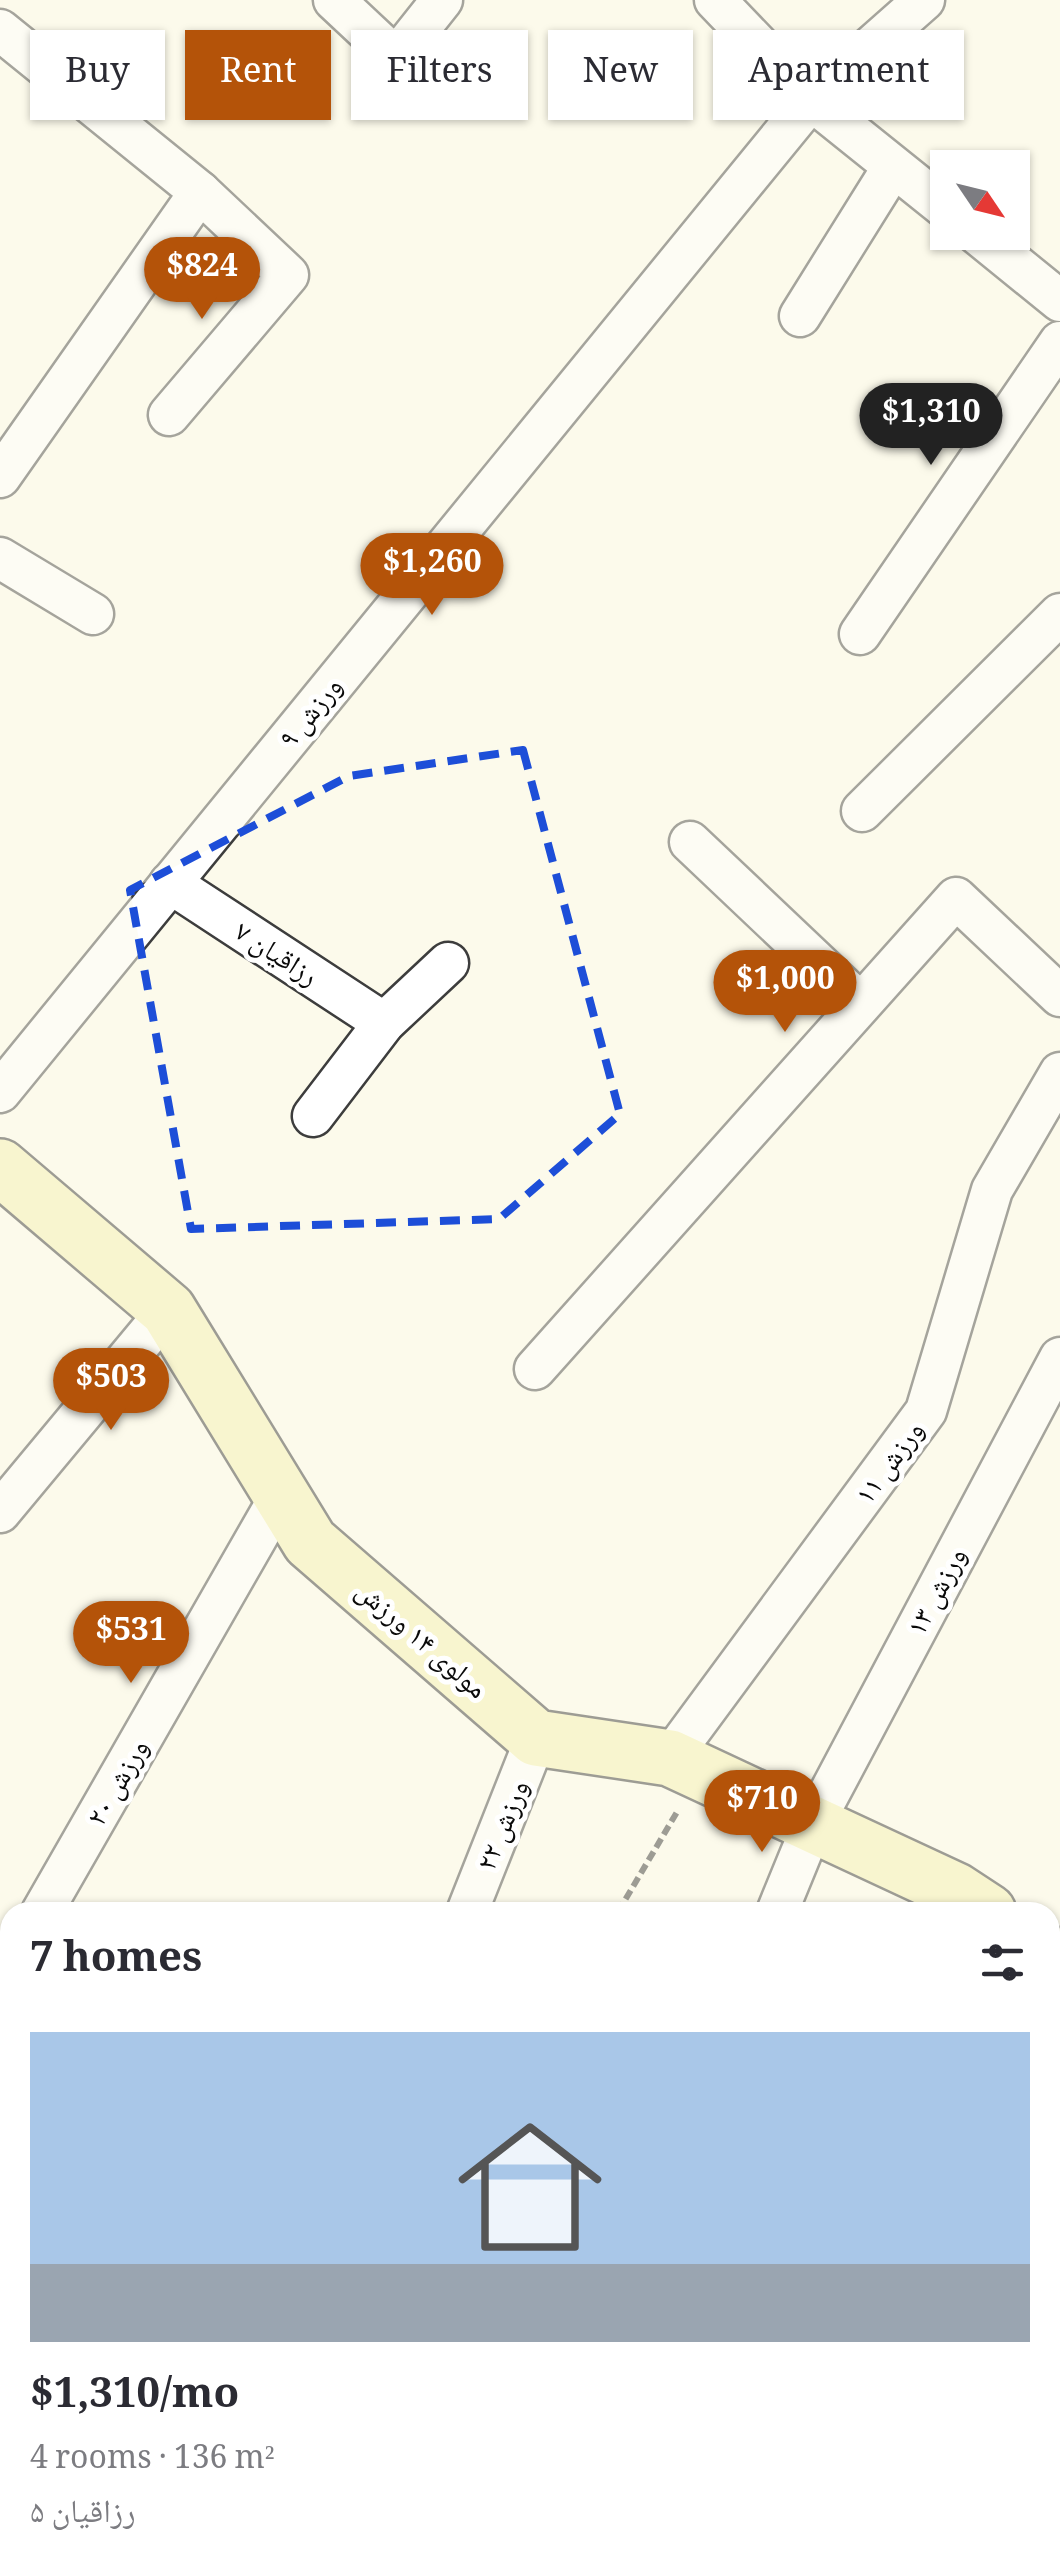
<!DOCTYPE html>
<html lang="en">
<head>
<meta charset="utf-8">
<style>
  body { margin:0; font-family:Georgia,"Noto Naskh Arabic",serif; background:#f2f2f3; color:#2b2b33; height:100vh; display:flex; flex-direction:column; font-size:38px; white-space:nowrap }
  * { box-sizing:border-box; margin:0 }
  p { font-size:32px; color:#7c7c81 }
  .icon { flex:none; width:55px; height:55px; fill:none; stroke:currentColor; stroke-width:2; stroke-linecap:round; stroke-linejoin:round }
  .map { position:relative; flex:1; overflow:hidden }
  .details { position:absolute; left:0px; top:1902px; width:1060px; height:672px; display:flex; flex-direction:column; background:#fff; border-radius:30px 30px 0 0; box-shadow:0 2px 8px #0004 }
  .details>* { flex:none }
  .top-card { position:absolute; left:30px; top:30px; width:1000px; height:90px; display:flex; gap:20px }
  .needle { width:65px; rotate:125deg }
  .buttons { position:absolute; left:930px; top:150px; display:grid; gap:20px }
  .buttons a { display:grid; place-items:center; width:100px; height:100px; border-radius:0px; background:#fff; box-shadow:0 2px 8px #0004; font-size:50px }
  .price { position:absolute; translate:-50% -85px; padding:0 22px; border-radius:35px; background:#b45309; color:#fff; font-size:32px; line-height:65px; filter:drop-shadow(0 2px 5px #0008) }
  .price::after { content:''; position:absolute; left:50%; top:60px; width:30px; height:22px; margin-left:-15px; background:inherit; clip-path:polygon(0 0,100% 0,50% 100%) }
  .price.on { background:#222; color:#fff }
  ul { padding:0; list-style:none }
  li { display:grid; align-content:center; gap:20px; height:530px; padding:0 30px }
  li+li { border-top:2px solid #e1e1e2 }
  li span { display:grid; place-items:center; height:310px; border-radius:0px; color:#555 }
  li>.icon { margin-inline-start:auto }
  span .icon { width:180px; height:180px; fill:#fffc; stroke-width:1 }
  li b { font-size:42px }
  h2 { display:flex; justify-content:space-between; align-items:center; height:120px; padding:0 30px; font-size:42px }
  .tag { padding:0 35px; border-radius:0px; background:#fff; box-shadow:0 2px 8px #0004; font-size:35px; line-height:90px }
  .tag.on { background:#b45309; color:#fff }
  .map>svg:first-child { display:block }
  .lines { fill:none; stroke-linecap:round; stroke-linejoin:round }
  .street-casing { stroke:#3d3d3d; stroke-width:45 }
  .secondary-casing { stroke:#2c2c2c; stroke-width:60 }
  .path { stroke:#2c2c2c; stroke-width:6; stroke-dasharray:10 5; stroke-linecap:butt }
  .street { stroke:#fff; stroke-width:40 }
  .secondary { stroke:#f4f0ae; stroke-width:55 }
  .marked { fill:none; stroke:#1d4ed8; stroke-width:8; stroke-dasharray:20 12; stroke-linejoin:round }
  .labels { text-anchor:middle; stroke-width:10; stroke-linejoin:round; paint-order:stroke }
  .street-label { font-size:28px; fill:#0a0a0a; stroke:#fff }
</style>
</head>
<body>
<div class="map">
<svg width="1060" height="2573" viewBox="0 0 1060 2573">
  <rect width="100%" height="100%" fill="#fcfaeb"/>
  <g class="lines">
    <defs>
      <g id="street">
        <polyline points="334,0 396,58 442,0"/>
        <polyline points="715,0 811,100 948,210"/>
        <polyline points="0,30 200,192 0,477"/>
        <polyline points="975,232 1060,301"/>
        <polyline points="800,316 893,167"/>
        <polyline points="169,415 288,275 200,192"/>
        <polyline points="0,558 93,614"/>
        <polyline points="860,634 1060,342"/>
        <polyline points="862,811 1060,614"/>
        <polyline points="690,842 860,1003"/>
        <polyline points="170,883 384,1023"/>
        <polyline points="0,1092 811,100 924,0"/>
        <polyline points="313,1116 384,1023 448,963"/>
        <polyline points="535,1369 956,898 1060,996"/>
        <polyline points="0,1512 168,1310"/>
        <polyline points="670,1758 926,1411 992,1190 1060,1073"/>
        <polyline points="42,1912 281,1495"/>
        <polyline points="467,1912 536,1738"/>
        <polyline points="777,1912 813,1824 1060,1358"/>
        <polyline points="0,1986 10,1968"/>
        <polyline points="0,2150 10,2153"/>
        <polyline points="0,2395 10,2374"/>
        <polyline points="557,2565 574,2573"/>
        <polyline points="1023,2569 1032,2573"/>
        <polyline points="504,2573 507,2565"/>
      </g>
      <g id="secondary">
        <polyline points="0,1167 168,1310 310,1542 536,1738 670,1758 956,1891 988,1912"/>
        <polyline points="1050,1954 1060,1961"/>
      </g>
    </defs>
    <use href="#street" class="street-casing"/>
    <use href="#secondary" class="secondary-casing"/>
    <g class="path">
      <polyline points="618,1912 677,1812"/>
      <polyline points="358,2573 361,2565"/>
    </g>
    <use href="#street" class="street"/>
    <use href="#secondary" class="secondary"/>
  </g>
  <path d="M0 0H1060V2573H0ZM523,750L620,1114L499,1219L191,1229L130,890L349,776Z" fill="#fcfaeb" fill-opacity=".55" fill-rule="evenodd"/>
  <path class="marked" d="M523,750L620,1114L499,1219L191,1229L130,890L349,776Z"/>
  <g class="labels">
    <g class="street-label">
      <text transform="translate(310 712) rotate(-51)" y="10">ورزش ۹</text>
      <text transform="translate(277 953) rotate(33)" y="10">رزاقیان ۷</text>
      <text transform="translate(889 1462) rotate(-54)" y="10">ورزش ۱۱</text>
      <text transform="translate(936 1591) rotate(-62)" y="10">ورزش ۱۳</text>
      <text transform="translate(422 1639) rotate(41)" y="10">مولوی ۱۴ ورزش</text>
      <text transform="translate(117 1782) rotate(-60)" y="10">ورزش ۲۰</text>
      <text transform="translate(502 1825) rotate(-68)" y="10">ورزش ۲۲</text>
    </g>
  </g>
</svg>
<div class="buttons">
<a><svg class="needle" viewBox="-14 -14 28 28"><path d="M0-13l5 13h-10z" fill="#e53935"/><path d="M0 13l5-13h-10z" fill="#7c7c81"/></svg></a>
</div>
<b class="price" style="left:202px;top:322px">$824</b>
<b class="price on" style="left:931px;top:468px">$1,310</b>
<b class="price" style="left:432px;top:618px">$1,260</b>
<b class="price" style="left:785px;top:1035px">$1,000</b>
<b class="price" style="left:111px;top:1433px">$503</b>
<b class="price" style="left:131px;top:1686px">$531</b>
<b class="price" style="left:762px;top:1855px">$710</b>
<div class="top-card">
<a class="tag">Buy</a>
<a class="tag on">Rent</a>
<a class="tag">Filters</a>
<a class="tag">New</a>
<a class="tag">Apartment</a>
</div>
<section class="details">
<h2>7 homes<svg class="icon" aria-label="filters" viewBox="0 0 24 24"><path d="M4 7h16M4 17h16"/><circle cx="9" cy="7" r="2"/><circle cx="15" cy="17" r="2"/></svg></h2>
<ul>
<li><span style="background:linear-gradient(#a9c7e8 75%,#9aa5b1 0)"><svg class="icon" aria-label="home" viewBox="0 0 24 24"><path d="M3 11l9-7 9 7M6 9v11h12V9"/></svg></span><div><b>$1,310/mo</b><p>4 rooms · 136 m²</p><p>رزاقیان ۵</p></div></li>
</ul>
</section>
</div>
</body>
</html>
